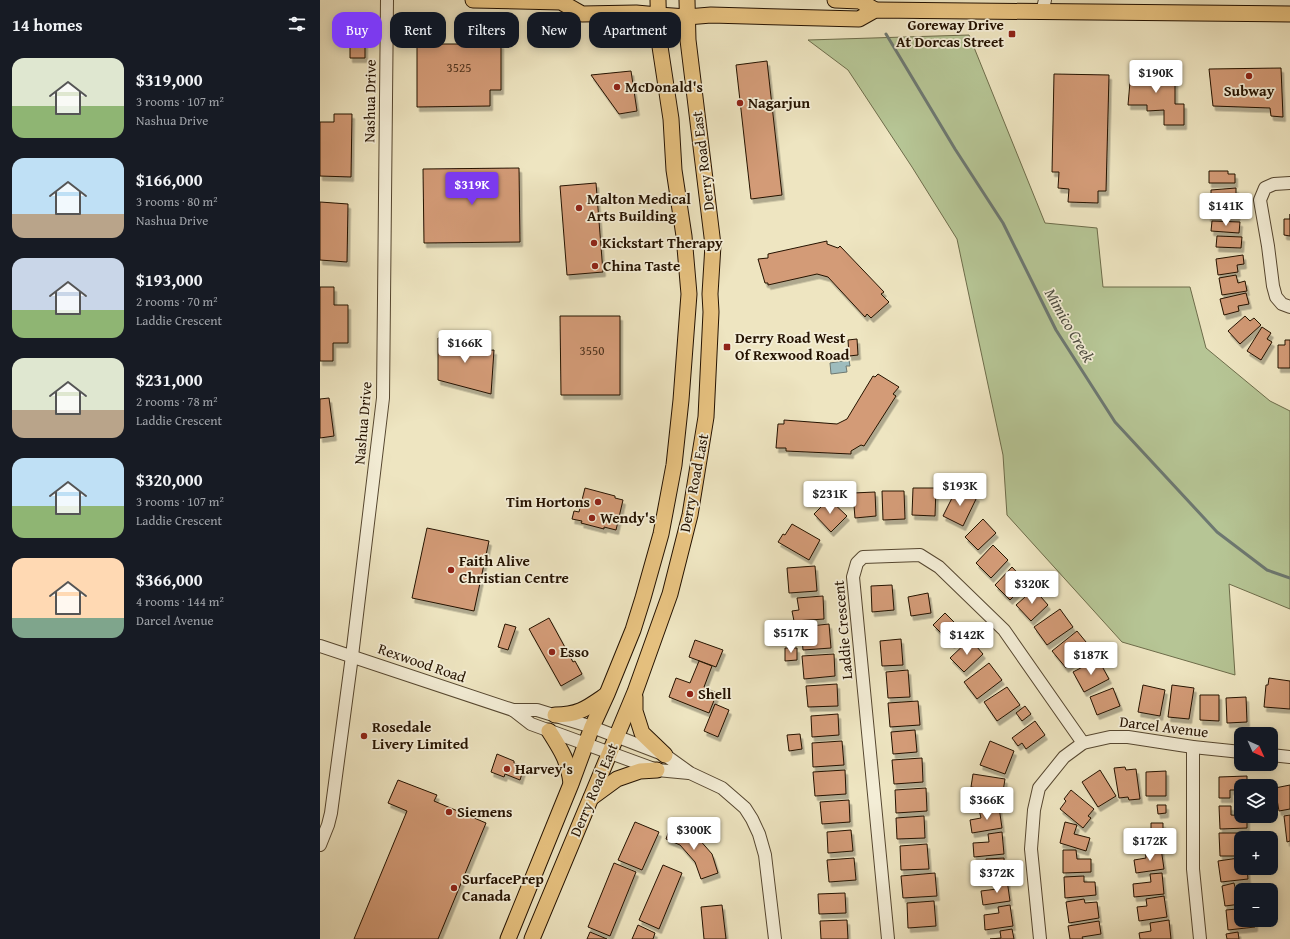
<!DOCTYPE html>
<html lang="en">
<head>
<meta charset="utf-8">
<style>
  body { margin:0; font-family:"Gentium Book Plus",serif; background:#242831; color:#f1f3f6; height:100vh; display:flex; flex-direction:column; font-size:15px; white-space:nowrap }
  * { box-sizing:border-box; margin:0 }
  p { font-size:13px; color:#9ea1a6 }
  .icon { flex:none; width:22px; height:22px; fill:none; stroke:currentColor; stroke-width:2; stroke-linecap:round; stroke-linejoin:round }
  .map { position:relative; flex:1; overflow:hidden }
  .drawer { display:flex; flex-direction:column; background:#171b24; width:320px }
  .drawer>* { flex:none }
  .banner { position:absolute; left:12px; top:12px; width:380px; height:36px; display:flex; gap:8px }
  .needle { width:26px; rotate:135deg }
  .buttons { position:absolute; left:914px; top:727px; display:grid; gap:8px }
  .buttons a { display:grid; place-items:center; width:44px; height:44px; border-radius:8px; background:#171b24; box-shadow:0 2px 10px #0003; font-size:20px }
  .price { position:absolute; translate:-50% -34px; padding:0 9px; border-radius:4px; background:#fff; color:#222; font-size:13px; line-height:26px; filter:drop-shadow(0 1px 2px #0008) }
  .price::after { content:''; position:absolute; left:50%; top:24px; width:12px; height:9px; margin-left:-6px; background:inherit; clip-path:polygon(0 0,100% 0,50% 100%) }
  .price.active { background:#7c3aed; color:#fff }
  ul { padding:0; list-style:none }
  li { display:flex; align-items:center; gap:12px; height:100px; padding:0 12px }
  li span { display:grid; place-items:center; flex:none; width:112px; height:80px; border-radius:12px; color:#555 }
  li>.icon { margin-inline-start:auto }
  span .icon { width:48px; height:48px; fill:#fffc; stroke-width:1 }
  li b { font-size:17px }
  h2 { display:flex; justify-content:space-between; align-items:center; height:48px; padding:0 12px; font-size:17px }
  .pill { padding:0 14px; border-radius:12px; background:#171b24; box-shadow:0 2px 10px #0003; font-size:14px; line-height:36px }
  .pill.active { background:#7c3aed; color:#fff }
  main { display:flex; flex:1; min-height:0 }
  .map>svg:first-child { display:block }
  .green { fill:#b6c595; stroke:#6d6c4a }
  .water { fill:#9ebcbd; stroke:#6d7871 }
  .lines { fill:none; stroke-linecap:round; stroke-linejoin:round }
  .stream { stroke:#6d7871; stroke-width:3 }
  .building { fill:#d39b77; stroke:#241200; filter:url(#shadow) }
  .minor-casing { stroke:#564730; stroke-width:14 }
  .major-casing { stroke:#241200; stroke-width:17 }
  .minor { stroke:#f4eed7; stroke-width:12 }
  .major { stroke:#e7c280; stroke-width:15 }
  .poi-dot { fill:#8f2418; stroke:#f4eed7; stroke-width:1.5 }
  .labels { text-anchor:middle; stroke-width:3.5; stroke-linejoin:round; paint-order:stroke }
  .number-label { font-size:13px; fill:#50341e }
  .poi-label { font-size:15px; font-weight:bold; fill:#241200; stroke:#f4eed7; text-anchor:start }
  .street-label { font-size:15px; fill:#241200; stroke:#f4eed7 }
  .water-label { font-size:16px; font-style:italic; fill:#4f4e42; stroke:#f4eed7 }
</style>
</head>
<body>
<main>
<section class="drawer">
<h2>14 homes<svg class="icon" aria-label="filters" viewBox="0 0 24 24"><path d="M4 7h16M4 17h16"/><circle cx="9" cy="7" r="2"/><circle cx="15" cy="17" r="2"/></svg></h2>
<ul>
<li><span style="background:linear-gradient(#dfe7d0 60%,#8fb573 0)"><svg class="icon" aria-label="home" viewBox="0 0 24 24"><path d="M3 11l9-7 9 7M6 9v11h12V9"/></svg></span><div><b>$319,000</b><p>3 rooms · 107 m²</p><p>Nashua Drive</p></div></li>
<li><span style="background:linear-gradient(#bfe0f5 70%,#b9a48a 0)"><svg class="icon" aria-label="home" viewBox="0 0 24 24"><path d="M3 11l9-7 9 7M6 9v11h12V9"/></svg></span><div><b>$166,000</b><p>3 rooms · 80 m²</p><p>Nashua Drive</p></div></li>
<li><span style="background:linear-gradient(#c9d6e8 65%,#8fb573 0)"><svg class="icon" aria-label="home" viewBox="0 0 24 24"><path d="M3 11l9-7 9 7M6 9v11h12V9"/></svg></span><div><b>$193,000</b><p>2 rooms · 70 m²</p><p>Laddie Crescent</p></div></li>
<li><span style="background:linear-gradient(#dfe7d0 65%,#b9a48a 0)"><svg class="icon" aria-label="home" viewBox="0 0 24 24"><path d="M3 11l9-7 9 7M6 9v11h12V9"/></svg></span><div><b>$231,000</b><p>2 rooms · 78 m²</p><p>Laddie Crescent</p></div></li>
<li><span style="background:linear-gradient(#bfe0f5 60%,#8fb573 0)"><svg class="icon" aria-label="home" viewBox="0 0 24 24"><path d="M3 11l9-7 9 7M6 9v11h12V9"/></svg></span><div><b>$320,000</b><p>3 rooms · 107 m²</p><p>Laddie Crescent</p></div></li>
<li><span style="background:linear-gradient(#ffd9b3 75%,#7fa58c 0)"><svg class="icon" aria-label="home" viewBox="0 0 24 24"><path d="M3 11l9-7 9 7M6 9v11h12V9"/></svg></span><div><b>$366,000</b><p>4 rooms · 144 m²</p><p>Darcel Avenue</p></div></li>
</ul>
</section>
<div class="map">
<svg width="970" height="939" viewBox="0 0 970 939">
  <defs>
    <filter id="shadow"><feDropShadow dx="2.5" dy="4.5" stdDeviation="0" flood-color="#0004"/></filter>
  </defs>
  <rect width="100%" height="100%" fill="#eee5c1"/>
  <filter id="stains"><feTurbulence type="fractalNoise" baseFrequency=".005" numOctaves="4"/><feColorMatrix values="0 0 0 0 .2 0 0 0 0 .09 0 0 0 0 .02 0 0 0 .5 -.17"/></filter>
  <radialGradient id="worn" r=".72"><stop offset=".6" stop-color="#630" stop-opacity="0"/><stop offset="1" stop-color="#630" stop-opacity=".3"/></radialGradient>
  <polygon class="green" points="649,35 725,223 777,228 783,287 870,287 886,348 950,401 970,411 970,609 909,584 915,675 802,642 687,515 683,455 637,239 592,167 528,70 488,40"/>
  <polygon class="water" points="529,360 530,366 526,366 527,372 511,374 510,363"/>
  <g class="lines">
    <polyline class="stream" points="566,34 635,149 683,223 736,330 795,422 897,532 947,570 970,578"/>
  </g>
  <g class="building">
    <polygon points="30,33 45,34 45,58 30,58"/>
    <polygon points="97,44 181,44 181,90 170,90 170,106 97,107"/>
    <polygon points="447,61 462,195 431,199 416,65"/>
    <polygon points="961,68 963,117 951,116 950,108 893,106 889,69"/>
    <polygon points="847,69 847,78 855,78 855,104 864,104 864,125 844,125 844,110 827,111 827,105 808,105 811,70"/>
    <polygon points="311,71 317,111 299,114 271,75"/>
    <polygon points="734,74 789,75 786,191 778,191 778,203 748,202 749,189 738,188 739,172 732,172"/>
    <polygon points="14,114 32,114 31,177 0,176 0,122 14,122"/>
    <polygon points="199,168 200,242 104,243 103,169"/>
    <polygon points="889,171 908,171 908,174 915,174 915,183 889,183"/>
    <polygon points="276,183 283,272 247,275 240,186"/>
    <polygon points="916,188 916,195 911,195 912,201 891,202 891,190"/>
    <polygon points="0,202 28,204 27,262 0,260"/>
    <polygon points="889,205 918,205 917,217 888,217"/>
    <polygon points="970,214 970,236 964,235 964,219 970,219"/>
    <polygon points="892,221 920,222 919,233 891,231"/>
    <polygon points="897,236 922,237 921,248 896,247"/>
    <polygon points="507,241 507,244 518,248 520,246 564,292 561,294 569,302 551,318 547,314 545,317 508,277 497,274 448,285 448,283 445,283 438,259 448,258 448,254"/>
    <polygon points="923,255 924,264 917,265 918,272 898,275 896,259"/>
    <polygon points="916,275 918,283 925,281 927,291 902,295 899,278"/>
    <polygon points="0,287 14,287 14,305 28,305 28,343 13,343 13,361 0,361"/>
    <polygon points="926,293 929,304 918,306 919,311 904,315 900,299"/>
    <polygon points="240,316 300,316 300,395 241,395"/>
    <polygon points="925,316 930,321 934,318 941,325 920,344 908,331"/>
    <polygon points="942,327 951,333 947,339 952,342 941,360 927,351"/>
    <polygon points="145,336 145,343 155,343 157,351 174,350 171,394 118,380 118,338"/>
    <polygon points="537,339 538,355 529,356 528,340"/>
    <polygon points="965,340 970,340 970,368 958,368 958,345 965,345"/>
    <polygon points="558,374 579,387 573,394 576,396 544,446 541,445 531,451 531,454 466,451 466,448 456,448 458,424 464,424 464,420 517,424 527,419 553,376 555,377"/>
    <polygon points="9,398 14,436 0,438 0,399"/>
    <polygon points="265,488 295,496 295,498 303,500 296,530 284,527 284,529 261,523 262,521 252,519 254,511 259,512"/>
    <polygon points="593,488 616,488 615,516 592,515"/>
    <polygon points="637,488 657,497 643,526 623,516"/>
    <polygon points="562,491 584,491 585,519 563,520"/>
    <polygon points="555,492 556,516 535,518 533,493"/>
    <polygon points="509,499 527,516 511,532 494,514"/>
    <polygon points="663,519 676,533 658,550 645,537"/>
    <polygon points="472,524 500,540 489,560 458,542 463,534 465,535"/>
    <polygon points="107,528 169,541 154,611 92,598"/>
    <polygon points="673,545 688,560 671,578 656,563"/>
    <polygon points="495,566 497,591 469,593 467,568"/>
    <polygon points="692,567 707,583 690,600 675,585"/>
    <polygon points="572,585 574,610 552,612 551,586"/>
    <polygon points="714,589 728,605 711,621 696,605"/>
    <polygon points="608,593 611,613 591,616 588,597"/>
    <polygon points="503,596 504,619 474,621 472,611 479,610 477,598"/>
    <polygon points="740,609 753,627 727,645 714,627"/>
    <polygon points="625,613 644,632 632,644 613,625"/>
    <polygon points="229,618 253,662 255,661 262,674 241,686 209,629"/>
    <polygon points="185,624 196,627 188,650 178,647"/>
    <polygon points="509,624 511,648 483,650 481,627"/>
    <polygon points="757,631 771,648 746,668 732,651"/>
    <polygon points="581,639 583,665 562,666 560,641"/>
    <polygon points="650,639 663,654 644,672 630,658"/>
    <polygon points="375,640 403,650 396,667 369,657"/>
    <polygon points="465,648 477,648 477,660 465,661"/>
    <polygon points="514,654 515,676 484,679 482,656"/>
    <polygon points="778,659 789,679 764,692 753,672"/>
    <polygon points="379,661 392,666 384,687 397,693 389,713 349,697 356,678 370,683"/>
    <polygon points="669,663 682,680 657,699 644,682"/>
    <polygon points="588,670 590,697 568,698 566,672"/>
    <polygon points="949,678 970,681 970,709 944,707 946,685 948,685"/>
    <polygon points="517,684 518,706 488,707 486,686"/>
    <polygon points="823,685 845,690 840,716 818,712"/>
    <polygon points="852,685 874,688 869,719 848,717"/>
    <polygon points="687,687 700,705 677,721 664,702"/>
    <polygon points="793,688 800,706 777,715 770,697"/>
    <polygon points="880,695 899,695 899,721 880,720"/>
    <polygon points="926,697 927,722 907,723 906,698"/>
    <polygon points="598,701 600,725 570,727 568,703"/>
    <polygon points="395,704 409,710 398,737 384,731"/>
    <polygon points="705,706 711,714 702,721 696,713"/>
    <polygon points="518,714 519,735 492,737 491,716"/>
    <polygon points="715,721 725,735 706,749 702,743 698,746 692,738"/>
    <polygon points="595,730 597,752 573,754 571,732"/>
    <polygon points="480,734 482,749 469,751 467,735"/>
    <polygon points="522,741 524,765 493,767 492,743"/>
    <polygon points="670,741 694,751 685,774 660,765"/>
    <polygon points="177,754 194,761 194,763 204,767 200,780 185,774 184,777 171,772"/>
    <polygon points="602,758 603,782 574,784 572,760"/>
    <polygon points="805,767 806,770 816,769 820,799 809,800 808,797 799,798 794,768"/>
    <polygon points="525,770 526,794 495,796 493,772"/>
    <polygon points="780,770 796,796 778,807 762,782"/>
    <polygon points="846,771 846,796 826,796 826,772"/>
    <polygon points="653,774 685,779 681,804 656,800 658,788 651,787"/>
    <polygon points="927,776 927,786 921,786 921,790 910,790 910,798 899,798 899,777"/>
    <polygon points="78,780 117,795 114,801 166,823 118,939 34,939 87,811 68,803"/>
    <polygon points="970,785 970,809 959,811 955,788"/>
    <polygon points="606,788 607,811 576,813 575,790"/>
    <polygon points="751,790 774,809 768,816 771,818 763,828 740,809 746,801 744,799"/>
    <polygon points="529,800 530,822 502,824 500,802"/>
    <polygon points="837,805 846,805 846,813 838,814"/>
    <polygon points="899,806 911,806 911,815 927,816 927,828 900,829"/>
    <polygon points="679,807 682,828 652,833 650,820 661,818 659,810"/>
    <polygon points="970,815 970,841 967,842 964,816"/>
    <polygon points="604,816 605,838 577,839 576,818"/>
    <polygon points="315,822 339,832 322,870 298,860"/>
    <polygon points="745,822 757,825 754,834 770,838 766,851 740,843"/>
    <polygon points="831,823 843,823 843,844 815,845 815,831 831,831"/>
    <polygon points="351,825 368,832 378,838 392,854 398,873 381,879 375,862 360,845 346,839"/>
    <polygon points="531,830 533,851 508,853 507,832"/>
    <polygon points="682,832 684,854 654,857 653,843 669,842 668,834"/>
    <polygon points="899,833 918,833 918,841 921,841 921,856 900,856"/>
    <polygon points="607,844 609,869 581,870 580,846"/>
    <polygon points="841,848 844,869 816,873 814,860 826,858 825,851"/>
    <polygon points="743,850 756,850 757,859 771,859 771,872 743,873"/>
    <polygon points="534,858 536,880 509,882 507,860"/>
    <polygon points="684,858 685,878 656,881 655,868 666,867 666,859"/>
    <polygon points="919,858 921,868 927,868 928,879 901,882 898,861"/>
    <polygon points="294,863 316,872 290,936 268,927"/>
    <polygon points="343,865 362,873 339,929 319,920"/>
    <polygon points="615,873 617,896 583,898 581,876"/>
    <polygon points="842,873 844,894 814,897 813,884 831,882 830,874"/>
    <polygon points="764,876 764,882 775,882 776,895 745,898 744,877"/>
    <polygon points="687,880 690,901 663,905 661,891 677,889 676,882"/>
    <polygon points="914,883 916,892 921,891 921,904 905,906 902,886"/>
    <polygon points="525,893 526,913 499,914 498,894"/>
    <polygon points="844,896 847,917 819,921 817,907 827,906 826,899"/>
    <polygon points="764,899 765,903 777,902 779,918 749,923 746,902"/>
    <polygon points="614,901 616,926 588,928 587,903"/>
    <polygon points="402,905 406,939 384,939 381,907"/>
    <polygon points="690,905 693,926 665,930 664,915 679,913 678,907"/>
    <polygon points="917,909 918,916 921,915 921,920 935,920 935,927 908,930 906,910"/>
    <polygon points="527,920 528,939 501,939 500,921"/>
    <polygon points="849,920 851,939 820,939 819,933 831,931 830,923"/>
    <polygon points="779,921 781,934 762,937 763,939 750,939 748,926"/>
    <polygon points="318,925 335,933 333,939 312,939"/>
    <polygon points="692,929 694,939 670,939 681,938 680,931"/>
    <polygon points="270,932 287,939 267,939"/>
    <polygon points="918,932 919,939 907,939 906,934"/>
  </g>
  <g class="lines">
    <defs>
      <g id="minor">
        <polyline points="722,12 725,0"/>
        <polyline points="970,183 954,184 945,188 940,200 948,246 953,286 956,297 962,304 970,307"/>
        <polyline points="0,646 193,710 217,710 272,727 345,755 370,773 402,788 417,801 425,808 432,819 439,834 445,855 455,939"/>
        <polyline points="193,710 211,724 337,770 369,773"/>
        <polyline points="873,747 873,869 880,939"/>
        <polyline points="951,755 970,757"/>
        <polyline points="0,845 8,825 11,813 32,656 63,398 67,0"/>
        <polyline points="568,939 533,577 537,563 543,557 600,555 619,567 684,630 763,743"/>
        <polyline points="720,939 711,849 714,810 719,788 744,757 763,743 790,737 808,737 873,747 921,752"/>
      </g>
      <g id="major">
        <polyline points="153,0 241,2 262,14 316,13 338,15 367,17 391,15 539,19 555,10 970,14"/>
        <polyline points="515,0 540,1 555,10"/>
        <polyline points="315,697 315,711 322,733 345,755"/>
        <path d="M235,715C259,715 267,708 286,695"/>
        <path d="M229,731C241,750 248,760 251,783"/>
        <polyline points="271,798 297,779 320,771 337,770"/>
        <polyline points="188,939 251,784 272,727 287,694 313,630 323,598 341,534 354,465 361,400 369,294 364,236 354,170 351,119 339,40 338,0"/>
        <polyline points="212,939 315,692 350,594 370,515 386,417 391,312 390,294 393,245 368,40 367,0"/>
      </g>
    </defs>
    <use href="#minor" class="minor-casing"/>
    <use href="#major" class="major-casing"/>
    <use href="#minor" class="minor"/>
    <use href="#major" class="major"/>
  </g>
  <g class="poi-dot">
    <rect x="688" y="30" width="8" height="8" rx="2"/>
    <circle cx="929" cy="76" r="4"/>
    <circle cx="297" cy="87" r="4"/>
    <circle cx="420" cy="103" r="4"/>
    <circle cx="259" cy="208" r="4"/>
    <circle cx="274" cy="243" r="4"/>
    <circle cx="275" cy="266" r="4"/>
    <rect x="403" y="343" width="8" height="8" rx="2"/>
    <circle cx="278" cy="502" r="4"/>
    <circle cx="272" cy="518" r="4"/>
    <circle cx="131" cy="570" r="4"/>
    <circle cx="232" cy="652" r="4"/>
    <circle cx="370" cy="694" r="4"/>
    <circle cx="44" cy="736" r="4"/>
    <circle cx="187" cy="769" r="4"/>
    <circle cx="129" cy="812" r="4"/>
    <circle cx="134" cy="888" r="4"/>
  </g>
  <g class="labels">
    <g class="number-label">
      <text x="139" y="72">3525</text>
      <text x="272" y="355">3550</text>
    </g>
    <g class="poi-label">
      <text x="684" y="30" text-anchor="end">Goreway Drive<tspan x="684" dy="17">At Dorcas Street</tspan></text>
      <text x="305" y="92">McDonald's</text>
      <text x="929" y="96" text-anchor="middle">Subway</text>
      <text x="428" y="108">Nagarjun</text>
      <text x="267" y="204">Malton Medical<tspan x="267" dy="17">Arts Building</tspan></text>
      <text x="282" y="248">Kickstart Therapy</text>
      <text x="283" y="271">China Taste</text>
      <text x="415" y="343">Derry Road West<tspan x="415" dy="17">Of Rexwood Road</tspan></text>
      <text x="270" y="507" text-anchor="end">Tim Hortons</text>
      <text x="280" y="523">Wendy's</text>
      <text x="139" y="566">Faith Alive<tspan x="139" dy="17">Christian Centre</tspan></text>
      <text x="240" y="657">Esso</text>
      <text x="378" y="699">Shell</text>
      <text x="52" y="732">Rosedale<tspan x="52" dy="17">Livery Limited</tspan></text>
      <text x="195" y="774">Harvey's</text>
      <text x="137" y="817">Siemens</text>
      <text x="142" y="884">SurfacePrep<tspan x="142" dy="17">Canada</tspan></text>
    </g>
    <g class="street-label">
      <text transform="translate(50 101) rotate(-89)" y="5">Nashua Drive</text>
      <text transform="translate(383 161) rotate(-97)" y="5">Derry Road East</text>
      <text transform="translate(43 423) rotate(-85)" y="5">Nashua Drive</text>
      <text transform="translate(374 483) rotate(-79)" y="5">Derry Road East</text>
      <text transform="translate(523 630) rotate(-95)" y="5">Laddie Crescent</text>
      <text transform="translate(102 663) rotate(19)" y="5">Rexwood Road</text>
      <text transform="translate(844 727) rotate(7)" y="5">Darcel Avenue</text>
      <text transform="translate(274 790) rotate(-67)" y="5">Derry Road East</text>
    </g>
    <g class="water-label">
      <text transform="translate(750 325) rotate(60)" y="6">Mimico Creek</text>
    </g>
  </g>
  <rect width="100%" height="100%" filter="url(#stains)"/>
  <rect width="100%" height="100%" fill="url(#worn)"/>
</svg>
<div class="buttons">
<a><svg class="needle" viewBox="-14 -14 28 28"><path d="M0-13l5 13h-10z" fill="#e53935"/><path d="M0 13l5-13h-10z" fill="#9ea1a6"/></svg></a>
<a><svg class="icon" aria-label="layers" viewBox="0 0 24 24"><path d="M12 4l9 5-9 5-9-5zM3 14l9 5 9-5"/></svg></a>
<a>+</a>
<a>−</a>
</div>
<b class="price" style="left:836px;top:94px">$190K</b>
<b class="price active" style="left:152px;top:206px">$319K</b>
<b class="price" style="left:906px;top:227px">$141K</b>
<b class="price" style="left:145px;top:364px">$166K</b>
<b class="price" style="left:640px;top:507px">$193K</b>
<b class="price" style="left:510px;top:515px">$231K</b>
<b class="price" style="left:712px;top:605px">$320K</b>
<b class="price" style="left:471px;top:654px">$517K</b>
<b class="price" style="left:647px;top:656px">$142K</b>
<b class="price" style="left:771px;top:676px">$187K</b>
<b class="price" style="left:667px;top:821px">$366K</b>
<b class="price" style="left:374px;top:851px">$300K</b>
<b class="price" style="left:830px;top:862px">$172K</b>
<b class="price" style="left:677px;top:894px">$372K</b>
<div class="banner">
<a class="pill active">Buy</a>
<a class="pill">Rent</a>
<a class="pill">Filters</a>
<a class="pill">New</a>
<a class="pill">Apartment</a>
</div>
</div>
</main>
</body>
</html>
